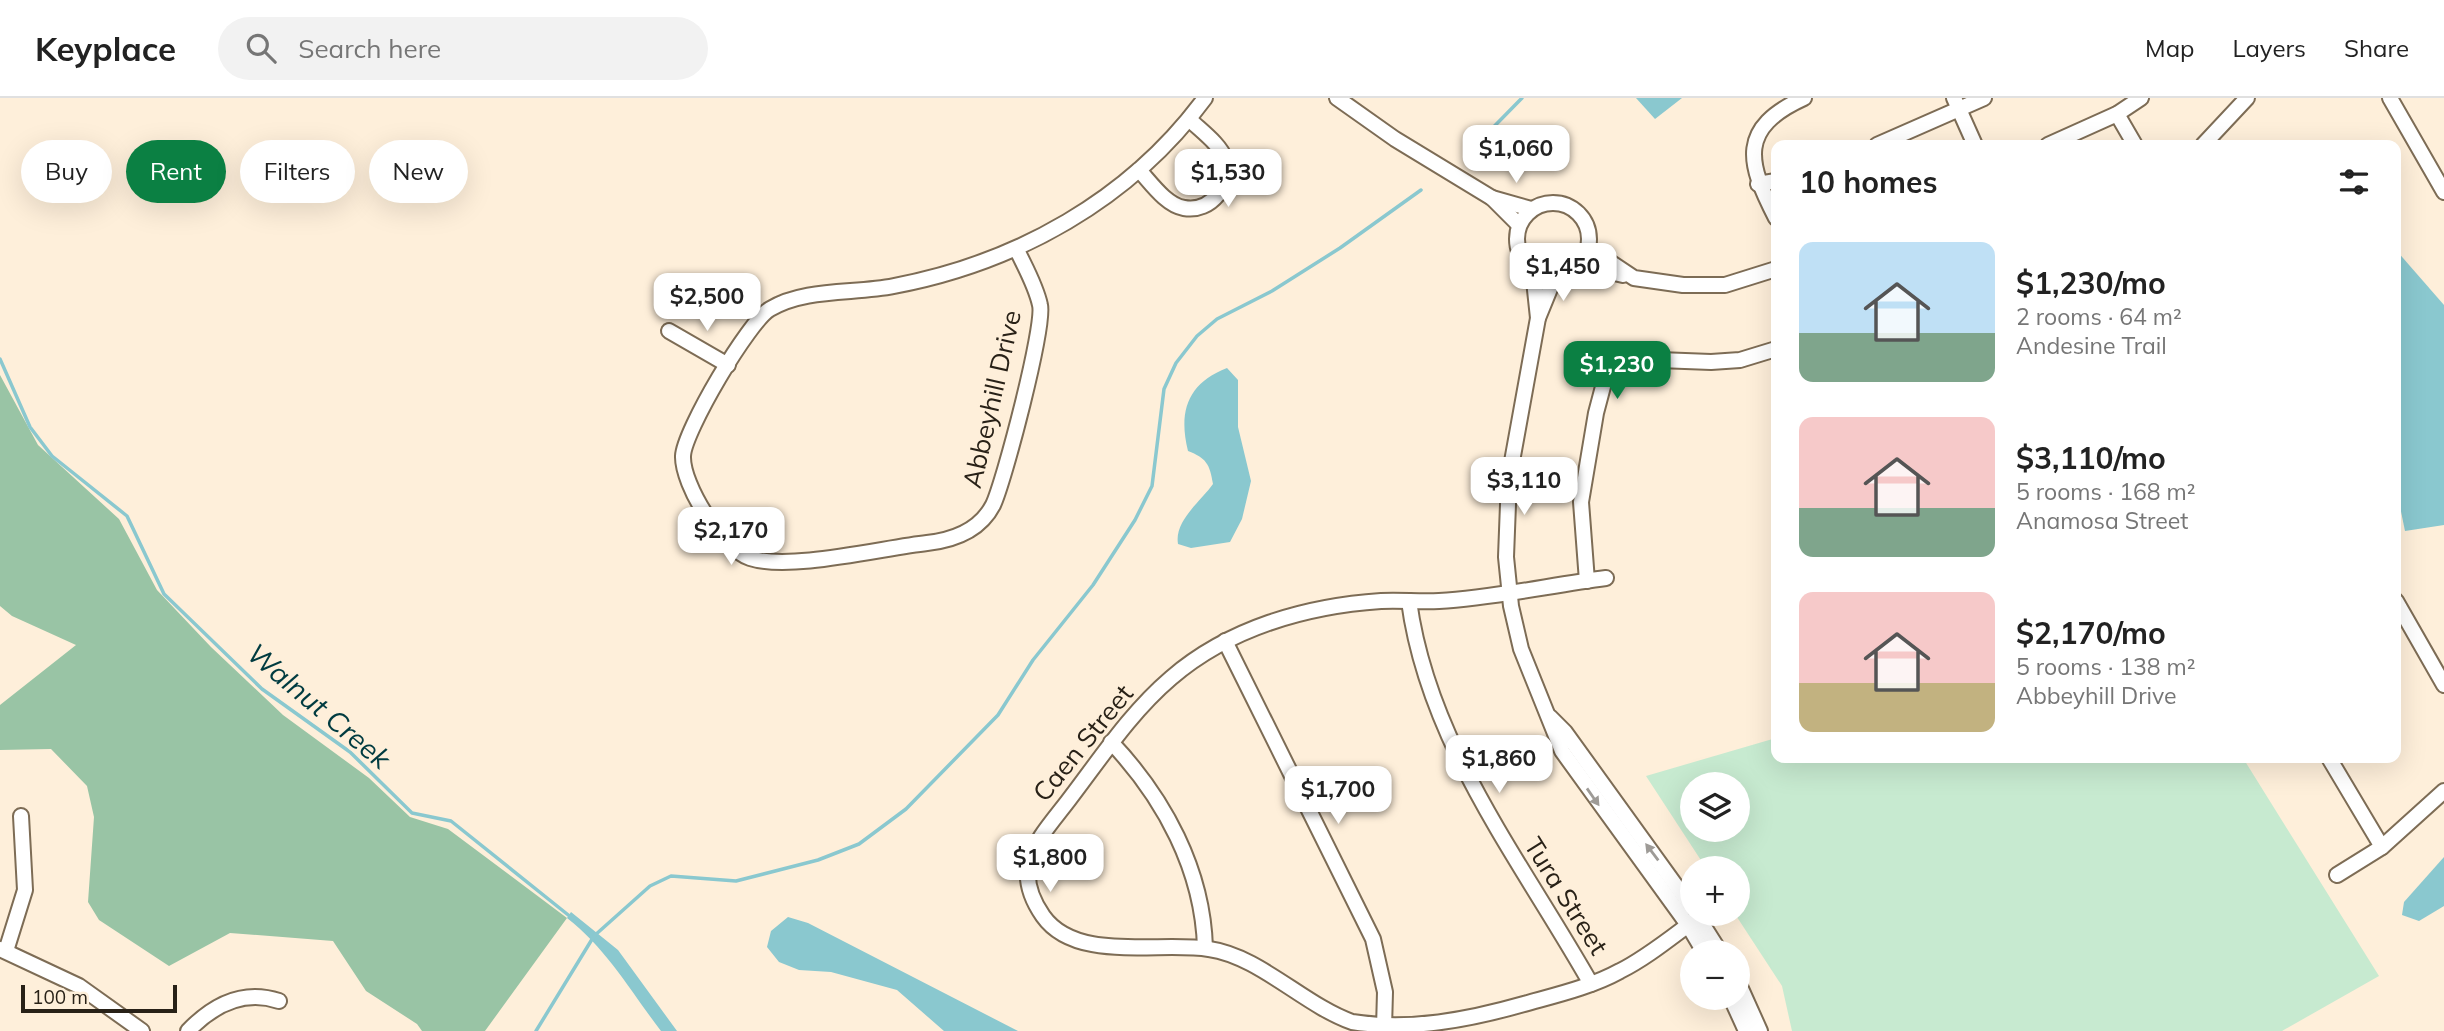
<!DOCTYPE html>
<html lang="en">
<head>
<meta charset="utf-8">
<style>
  body { margin:0; font-family:Mulish,sans-serif; background:#f2f2f2; color:#222; height:100vh; display:flex; flex-direction:column; font-size:26px; white-space:nowrap }
  * { box-sizing:border-box; margin:0 }
  p { font-size:23px; color:#767676 }
  .icon { flex:none; width:38px; height:38px; fill:none; stroke:currentColor; stroke-width:2; stroke-linecap:round; stroke-linejoin:round }
  .map { position:relative; flex:1; overflow:hidden }
  .drawer { position:absolute; left:1771px; top:42px; width:630px; height:623px; display:flex; flex-direction:column; background:#fff; border-radius:14px; box-shadow:0 7px 28px #0002 }
  .drawer>* { flex:none }
  .banner { position:absolute; left:21px; top:42px; width:665px; height:63px; display:flex; gap:14px }
  .buttons { position:absolute; left:1680px; top:674px; display:grid; gap:14px }
  .buttons a { display:grid; place-items:center; width:70px; height:70px; border-radius:50%; background:#fff; box-shadow:0 7px 28px #0002; font-size:35px }
  .scale { position:absolute; left:21px; bottom:18px; width:156px; box-sizing:border-box; padding-left:7px; border:4px solid #282117; border-top:0; font-size:19px; line-height:24px; white-space:nowrap; color:#282117; -webkit-text-stroke:5px #feefda; paint-order:stroke }
  .price { position:absolute; translate:-50% -60px; padding:0 16px; border-radius:14px; background:#fff; color:#222; font-size:23px; line-height:46px; filter:drop-shadow(0 2px 4px #0008) }
  .price::after { content:''; position:absolute; left:50%; top:42px; width:21px; height:16px; margin-left:-10px; background:inherit; clip-path:polygon(0 0,100% 0,50% 100%) }
  .price.active { background:#0b8043; color:#fff }
  ul { padding:0; list-style:none }
  li { display:flex; align-items:center; gap:21px; height:175px; padding:0 28px }
  li span { display:grid; place-items:center; flex:none; width:196px; height:140px; border-radius:14px; color:#555 }
  li>.icon { margin-inline-start:auto }
  span .icon { width:84px; height:84px; fill:#fffc; stroke-width:1 }
  li b { font-size:30px }
  h2 { display:flex; justify-content:space-between; align-items:center; height:84px; padding:0 28px; font-size:30px }
  .chip { padding:0 24px; border-radius:32px; background:#fff; box-shadow:0 7px 28px #0002; font-size:24px; line-height:63px }
  .chip.active { background:#0b8043; color:#fff }
  header { display:flex; align-items:center; gap:42px; box-sizing:border-box; height:98px; padding:0 35px; background:#fff; border-bottom:2px solid #e0e0e0 }
  header strong { font-size:33px }
  nav { display:flex; gap:38px; margin-inline-start:auto; font-size:24px }
  .search { width:490px; height:63px; background:#f2f2f2; display:flex; align-items:center; gap:18px; box-sizing:border-box; padding:0 24px; border-radius:38px; color:#767676; font-size:26px }
  .map>svg:first-child { display:block }
  .green { fill:#c7ead0; fill-rule:evenodd }
  .forest { fill:#99c4a5 }
  .water { fill:#8ac8cf }
  .lines { fill:none; stroke-linecap:round; stroke-linejoin:round }
  .stream { stroke:#8ac8cf; stroke-width:3.5 }
  .minor-casing { stroke:#7d6c55; stroke-width:18 }
  .minor { stroke:#fff; stroke-width:14 }
  .oneway { fill:#9e9b97 }
  .labels { text-anchor:middle; stroke-width:7; stroke-linejoin:round; paint-order:stroke }
  .street-label { font-size:26px; fill:#282117; stroke:#feefda }
  .water-label { font-size:28px; font-style:italic; fill:#003b40; stroke:#feefda }
</style>
</head>
<body>
<header>
<strong>Keyplace</strong>
<div class="search"><svg class="icon" aria-label="search" viewBox="0 0 24 24"><circle cx="10" cy="10" r="6"/><path d="M15 15l6 6"/></svg>Search here</div>
<nav><a>Map</a><a>Layers</a><a>Share</a></nav>
</header>
<div class="map">
<svg width="2444" height="933" viewBox="0 0 2444 933">
  <rect width="100%" height="100%" fill="#feefda"/>
  <path class="green" d="M1776,640V660H2243L2379,878L2282,933H1792L1782,888L1735,816H1738V770H1706L1646,678ZM1692,686H1738V732H1692Z"/>
  <polygon class="forest" points="0,277 38,347 119,421 157,492 211,549 283,617 369,680 410,719 448,731 567,820 485,933 422,933 417,926 366,893 333,843 230,835 169,868 99,822 88,804 94,719 87,688 51,651 0,652 0,607 76,547 12,518 0,508"/>
  <g class="water">
    <polygon points="1636,0 1682,0 1655,21"/>
    <polygon points="2396,152 2444,207 2444,427 2405,433 2396,389"/>
    <path d="M1227,270L1238,282V329L1251,383L1242,421L1230,444L1191,450L1178,446C1174,423 1201,403 1213,386C1210,366 1206,360 1188,353C1178,313 1188,285 1227,270Z"/>
    <polygon points="2444,759 2444,808 2419,823 2402,817 2404,804"/>
    <path d="M571,814L618,852L677,933H661C631,894 607,851 567,820Z"/>
    <polygon points="788,819 808,825 1018,933 944,933 897,892 831,874 799,872 779,864 767,849 771,833"/>
  </g>
  <g class="lines">
    <g class="stream">
      <polyline points="1468,55 1522,0"/>
      <polyline points="0,261 30,329 52,358 127,418 164,496 262,591 350,654 412,715 451,723 572,820"/>
      <polyline points="536,933 594,838 650,788 671,778 736,783 818,762 859,746 906,711 998,617 1033,562 1093,487 1135,422 1152,388 1164,291 1176,265 1197,238 1217,221 1272,193 1340,150 1421,92"/>
    </g>
    <defs>
      <g id="minor">
        <polyline points="1337,0 1395,41 1492,100 1518,126"/>
        <polyline points="1954,0 1975,47"/>
        <polyline points="2390,0 2444,94"/>
        <polyline points="2117,16 2135,47"/>
        <polyline points="1877,47 1984,0"/>
        <polyline points="2048,47 2117,16 2141,0"/>
        <polyline points="2203,47 2247,0"/>
        <path d="M1139,72C1151,85 1166,107 1184,110C1211,115 1233,86 1225,61C1220,46 1200,32 1189,21"/>
        <polyline points="1758,86 1776,83"/>
        <polyline points="1492,100 1531,111"/>
        <circle cx="1553" cy="141" r="36"/>
        <path d="M1776,120C1747,64 1738,30 1804,0"/>
        <polyline points="1589,150 1634,180 1683,187 1725,187 1776,171"/>
        <path d="M1017,152C1025,169 1036,188 1040,207C1045,228 1004,384 993,407C980,432 954,442 927,445C882,450 790,473 750,460C722,451 682,387 683,358C684,333 749,223 770,211C805,190 854,196 894,188C1016,165 1130,102 1205,0"/>
        <polyline points="1579,167 1623,177"/>
        <polyline points="1533,173 1538,220"/>
        <polyline points="1556,176 1538,220 1509,380 1506,459 1511,508 1521,551 1562,653 1688,827 1704,854"/>
        <polyline points="669,233 728,267"/>
        <path d="M1606,480C1551,487 1495,500 1439,503C1420,504 1400,502 1381,503C1306,508 1229,530 1171,580C1130,615 1101,660 1068,703C1038,742 1009,769 1043,818C1076,865 1160,843 1209,851C1259,858 1304,907 1352,924C1410,933 1468,922 1524,906C1556,897 1591,889 1620,873C1648,859 1674,837 1699,819"/>
        <polyline points="1587,483 1581,404 1596,315 1605,281 1619,265 1633,261 1711,264 1740,262 1776,251"/>
        <path d="M1409,503C1428,646 1522,764 1591,886"/>
        <polyline points="2396,503 2444,587"/>
        <polyline points="1225,543 1373,841 1385,894 1384,930"/>
        <polyline points="1550,619 1565,634 1692,810"/>
        <path d="M1111,644C1164,700 1203,772 1205,850"/>
        <polyline points="2329,660 2382,749"/>
        <polyline points="2337,777 2382,749 2444,693"/>
        <polyline points="1696,816 1720,854"/>
        <polyline points="0,851 79,888 142,933"/>
        <polyline points="6,853 25,792 21,718"/>
        <polyline points="1738,884 1760,933"/>
        <polyline points="1731,900 1746,933"/>
        <path d="M188,933C213,907 243,891 279,903"/>
      </g>
    </defs>
    <use href="#minor" class="minor-casing"/>
    <use href="#minor" class="minor"/>
  </g>
  <defs><path id="oneway-solid" d="M-6-.8H1V-3.2L6.5 0L1 3.2V.8H-6Z" transform="scale(1.75)"/></defs>
  <g class="oneway">
    <use href="#oneway-solid" transform="translate(1593 699) rotate(55)"/>
    <use href="#oneway-solid" transform="translate(1652 754) rotate(-127)"/>
  </g>
  <g class="labels">
    <g class="street-label">
      <text transform="translate(992 301) rotate(-77)" y="9">Abbeyhill Drive</text>
      <text transform="translate(1083 645) rotate(-51)" y="9">Caen Street</text>
      <text transform="translate(1566 798) rotate(58)" y="9">Tura Street</text>
    </g>
    <g class="water-label">
      <text transform="translate(319 608) rotate(40)" y="10">Walnut Creek</text>
    </g>
  </g>
</svg>
<div class="buttons">
<a><svg class="icon" aria-label="layers" viewBox="0 0 24 24"><path d="M12 4l9 5-9 5-9-5zM3 14l9 5 9-5"/></svg></a>
<a>+</a>
<a>−</a>
</div>
<div class="scale">100 m</div>
<b class="price" style="left:1516px;top:87px">$1,060</b>
<b class="price" style="left:1228px;top:111px">$1,530</b>
<b class="price" style="left:1563px;top:205px">$1,450</b>
<b class="price" style="left:707px;top:235px">$2,500</b>
<b class="price active" style="left:1617px;top:303px">$1,230</b>
<b class="price" style="left:1524px;top:419px">$3,110</b>
<b class="price" style="left:731px;top:469px">$2,170</b>
<b class="price" style="left:1499px;top:697px">$1,860</b>
<b class="price" style="left:1338px;top:728px">$1,700</b>
<b class="price" style="left:1050px;top:796px">$1,800</b>
<div class="banner">
<a class="chip">Buy</a>
<a class="chip active">Rent</a>
<a class="chip">Filters</a>
<a class="chip">New</a>
</div>
<section class="drawer">
<h2>10 homes<svg class="icon" aria-label="filters" viewBox="0 0 24 24"><path d="M4 7h16M4 17h16"/><circle cx="9" cy="7" r="2"/><circle cx="15" cy="17" r="2"/></svg></h2>
<ul>
<li><span style="background:linear-gradient(#bfe0f5 65%,#7fa58c 0)"><svg class="icon" aria-label="home" viewBox="0 0 24 24"><path d="M3 11l9-7 9 7M6 9v11h12V9"/></svg></span><div><b>$1,230/mo</b><p>2 rooms · 64 m²</p><p>Andesine Trail</p></div></li>
<li><span style="background:linear-gradient(#f6c9c9 65%,#7fa58c 0)"><svg class="icon" aria-label="home" viewBox="0 0 24 24"><path d="M3 11l9-7 9 7M6 9v11h12V9"/></svg></span><div><b>$3,110/mo</b><p>5 rooms · 168 m²</p><p>Anamosa Street</p></div></li>
<li><span style="background:linear-gradient(#f6c9c9 65%,#c2b280 0)"><svg class="icon" aria-label="home" viewBox="0 0 24 24"><path d="M3 11l9-7 9 7M6 9v11h12V9"/></svg></span><div><b>$2,170/mo</b><p>5 rooms · 138 m²</p><p>Abbeyhill Drive</p></div></li>
</ul>
</section>
</div>
</body>
</html>
